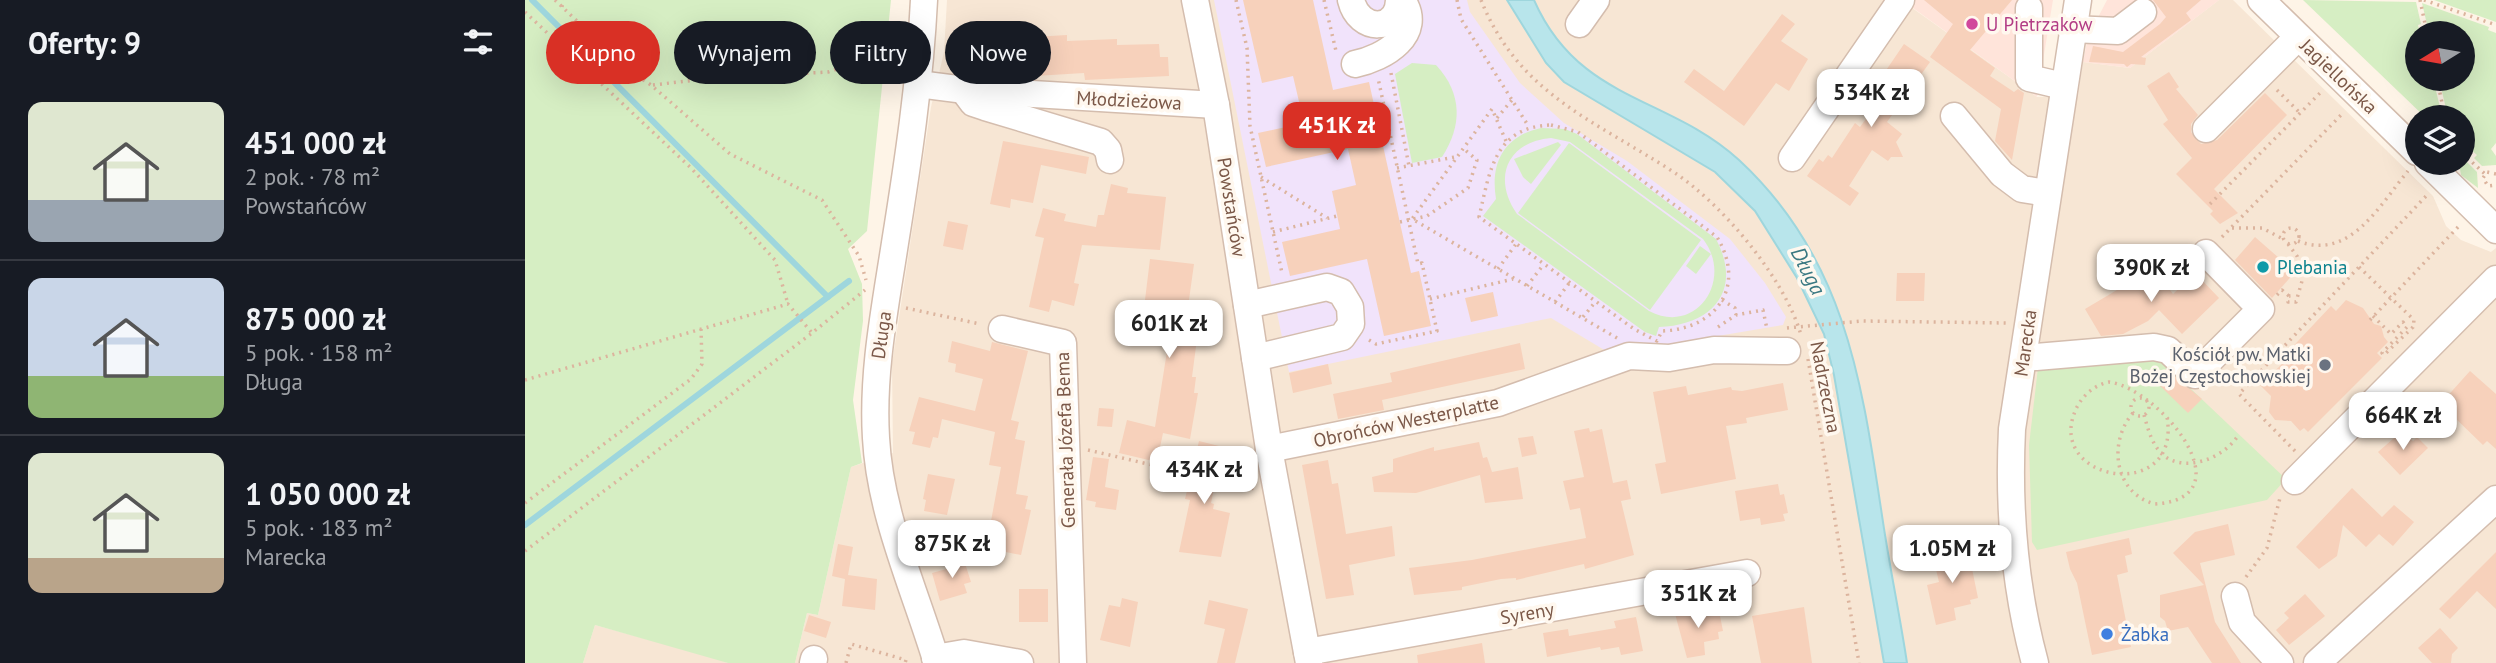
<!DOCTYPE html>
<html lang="pl">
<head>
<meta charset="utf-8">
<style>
  body { margin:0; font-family:"PT Sans",sans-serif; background:#242831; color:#f1f3f6; height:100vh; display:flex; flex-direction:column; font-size:26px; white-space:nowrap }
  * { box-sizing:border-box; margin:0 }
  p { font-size:23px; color:#9ea1a6 }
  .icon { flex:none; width:38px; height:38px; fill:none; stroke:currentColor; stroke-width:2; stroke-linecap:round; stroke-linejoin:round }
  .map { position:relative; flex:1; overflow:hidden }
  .sheet { display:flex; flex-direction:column; background:#171b24; width:525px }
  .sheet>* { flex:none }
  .hud { position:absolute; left:21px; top:21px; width:665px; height:63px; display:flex; gap:14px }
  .needle { width:46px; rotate:259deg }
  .buttons { position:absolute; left:1880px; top:21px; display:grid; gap:14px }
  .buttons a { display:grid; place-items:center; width:70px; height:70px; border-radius:50%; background:#171b24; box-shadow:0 7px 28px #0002; font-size:35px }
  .price { position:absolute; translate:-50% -60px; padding:0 16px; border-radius:14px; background:#fff; color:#222; font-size:23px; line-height:46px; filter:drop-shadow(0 2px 4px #0008) }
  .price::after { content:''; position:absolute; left:50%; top:42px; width:21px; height:16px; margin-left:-10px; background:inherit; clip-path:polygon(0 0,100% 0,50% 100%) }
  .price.active { background:#d93025; color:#fff }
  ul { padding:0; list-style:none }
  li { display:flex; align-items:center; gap:21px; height:175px; padding:0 28px }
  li+li { border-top:2px solid #363941 }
  li span { display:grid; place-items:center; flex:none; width:196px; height:140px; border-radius:14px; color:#555 }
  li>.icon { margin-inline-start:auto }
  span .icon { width:84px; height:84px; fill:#fffc; stroke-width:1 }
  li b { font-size:30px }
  h2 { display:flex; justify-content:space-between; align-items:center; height:84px; padding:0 28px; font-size:30px }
  .tag { padding:0 24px; border-radius:32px; background:#171b24; box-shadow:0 7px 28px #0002; font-size:24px; line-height:63px }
  .tag.active { background:#d93025; color:#fff }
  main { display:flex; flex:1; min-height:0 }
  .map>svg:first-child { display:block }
  .residential { fill:#f7e6d4 }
  .commercial { fill:#ffe4da }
  .education { fill:#f1e3fb }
  .green { fill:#d6eec3; fill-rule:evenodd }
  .water { fill:#b8e5eb; stroke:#9ed6dd; stroke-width:2 }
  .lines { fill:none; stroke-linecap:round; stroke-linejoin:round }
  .stream { stroke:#9ed6dd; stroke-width:6 }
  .building { fill:#f7d1bb }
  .minor-casing { stroke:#d4bdae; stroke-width:29 }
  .path { stroke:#dcb49e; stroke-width:3.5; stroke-dasharray:2 5; stroke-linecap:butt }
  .minor { stroke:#fff; stroke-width:26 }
  .hotel-dot { fill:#d1479c; stroke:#fff8ef; stroke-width:2.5 }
  .culture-dot { fill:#0f9aa8; stroke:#fff8ef; stroke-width:2.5 }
  .worship-dot { fill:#6b7280; stroke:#fff8ef; stroke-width:2.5 }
  .shop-dot { fill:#3f7fe0; stroke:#fff8ef; stroke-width:2.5 }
  .labels { text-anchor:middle; stroke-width:7; stroke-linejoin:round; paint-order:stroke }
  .hotel-label { font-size:19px; fill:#b23c85; stroke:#fff8ef; text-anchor:start }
  .street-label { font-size:19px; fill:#7b5848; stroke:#fff8ef }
  .culture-label { font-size:19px; fill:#0d838f; stroke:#fff8ef; text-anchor:start }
  .worship-label { font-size:19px; fill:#5b616d; stroke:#fff8ef; text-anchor:end }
  .shop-label { font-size:19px; fill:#366cbe; stroke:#fff8ef; text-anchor:start }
  .water-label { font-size:21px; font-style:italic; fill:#3a7882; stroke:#fff8ef }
</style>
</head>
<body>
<main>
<section class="sheet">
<h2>Oferty: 9<svg class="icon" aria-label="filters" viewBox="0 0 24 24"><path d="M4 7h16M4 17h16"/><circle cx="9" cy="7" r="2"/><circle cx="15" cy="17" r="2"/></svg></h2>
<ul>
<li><span style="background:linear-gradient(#dfe7d0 70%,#9aa5b1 0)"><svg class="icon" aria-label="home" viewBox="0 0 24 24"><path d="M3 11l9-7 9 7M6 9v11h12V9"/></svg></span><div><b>451 000 zł</b><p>2 pok. · 78 m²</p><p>Powstańców</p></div></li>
<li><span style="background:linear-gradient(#c9d6e8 70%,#8fb573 0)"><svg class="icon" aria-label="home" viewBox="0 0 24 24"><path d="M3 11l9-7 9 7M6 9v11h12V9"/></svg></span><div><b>875 000 zł</b><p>5 pok. · 158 m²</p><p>Długa</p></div></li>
<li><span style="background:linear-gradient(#dfe7d0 75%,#b9a48a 0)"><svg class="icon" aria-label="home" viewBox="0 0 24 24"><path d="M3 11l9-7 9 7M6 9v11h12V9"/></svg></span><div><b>1 050 000 zł</b><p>5 pok. · 183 m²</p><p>Marecka</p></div></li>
</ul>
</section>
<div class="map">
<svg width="1971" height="663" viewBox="0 0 1971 663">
  <rect width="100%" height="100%" fill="#fef4e7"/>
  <g class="residential">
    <polygon points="422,0 1376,0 1512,97 1553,96 1558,62 1605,68 1694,0 1708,0 1908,196 1921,226 1936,240 1966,252 1971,248 1971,663 270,663 282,613 293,615 326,467 368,453 367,364 406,107 419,52"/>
    <polygon points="70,625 190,658 203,663 58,663"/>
  </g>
  <g class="commercial">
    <polygon points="1383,0 1528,0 1512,97 1381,3"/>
    <polygon points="1582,0 1694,0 1605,68 1558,62 1563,37"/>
  </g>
  <polygon class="education" points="689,0 942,0 945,12 995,83 1039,123 1102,161 1205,239 1240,283 1261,317 1258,325 1086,354 1026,318 764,372"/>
  <g class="green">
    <polygon points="0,0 366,0 342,231 323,249 337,284 338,321 328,400 337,463 326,467 293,615 282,613 270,663 203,663 70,625 58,663 0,663"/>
    <polygon points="1778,0 1891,2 1896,24 1893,25 1895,33 1892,33 1892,79 1908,79 1916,111 1912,112 1913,117 1900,117"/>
    <polygon points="1909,0 1971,0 1971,22"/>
    <polygon points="1897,3 1964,27 1963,30 1971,33 1971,143 1966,149 1971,156 1971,165 1957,166 1949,158 1952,155 1937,142 1937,117 1923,117 1914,79 1937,79 1937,33 1904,33"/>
    <path d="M887,63L911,65C938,94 937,126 917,157L887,163L870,74Z"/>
    <path d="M1016,128L1040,129L1052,134L1191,239C1218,290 1188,325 1134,327L1131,336L1120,332L958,216L971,199C965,163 979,136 1016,128ZM1026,138L1045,142L1178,239C1209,279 1172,336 1124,311L992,214C967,178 982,142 1026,138Z"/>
    <polygon points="1033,142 1036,145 1006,184 998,177 989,159"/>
    <polygon points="1044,143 1176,240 1125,310 993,213"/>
    <polygon points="1937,157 1952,172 1953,188 1936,175 1934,163 1937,163"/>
    <polygon points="1175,246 1186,254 1171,274 1161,266"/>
    <polygon points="1626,351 1761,479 1742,500 1512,550 1507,542 1504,445 1514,359"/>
  </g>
  <path class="water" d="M982,0H1009C1054,102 1143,95 1214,160C1322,260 1337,384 1358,522C1365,569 1375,616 1382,663H1359L1309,375L1299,334L1272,278L1230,211L1190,172L1039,82L1021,63Z"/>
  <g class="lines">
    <g class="stream">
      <polyline points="7,0 303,297"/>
      <polyline points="0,525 324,281"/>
    </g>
  </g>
  <g class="building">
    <polygon points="718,0 788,0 808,90 844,82 886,273 894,271 906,326 859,336 842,259 765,276 757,242 815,229 807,191 831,185 823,149 741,167 733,133 779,123 768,76 737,83"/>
    <polygon points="1399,0 1487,0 1445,50 1470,68 1465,76 1489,92 1493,89 1499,93 1487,160 1470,141 1476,109 1405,57 1428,24"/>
    <polygon points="1628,0 1676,0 1661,13 1666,20 1616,57 1621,58 1620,65 1606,64 1602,67 1599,64 1564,62 1568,46 1598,52 1635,24 1641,17"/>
    <polygon points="1257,14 1270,24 1256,41 1283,59 1264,91 1251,83 1219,126 1159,82 1169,69 1199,91"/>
    <polygon points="492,31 492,38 542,35 542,41 592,39 592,45 634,44 635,57 643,57 644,76 560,80 559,73 510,76 509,70 466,72 466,66 441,66 440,48 448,47 448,33"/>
    <polygon points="1379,44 1405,62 1362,122 1377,134 1371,142 1378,157 1366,157 1363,161 1347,150 1324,186 1334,193 1325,206 1282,176 1294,159 1298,162 1303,155 1307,158 1330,123 1335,127 1361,92 1351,85"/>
    <polygon points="1644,72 1654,87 1651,89 1673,115 1666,124 1666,132 1676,144 1692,140 1740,93 1762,115 1689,189 1713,213 1695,224 1685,214 1688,211 1651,174 1667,158 1638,124 1643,120 1622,86"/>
    <polygon points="478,141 564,157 561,174 516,165 508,203 486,199 485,208 465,204"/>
    <polygon points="586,184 603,188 602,193 641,197 635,250 557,245 549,283 554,284 549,306 527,300 524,312 504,307 519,238 510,236 518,208 541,214 539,221 571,227 573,215 579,215"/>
    <polygon points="423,221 443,225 438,250 418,246"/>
    <polygon points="1730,237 1770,272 1747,298 1710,260"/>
    <polygon points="625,259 669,264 662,314 675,316 667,377 671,377 669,393 673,393 665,439 638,433 632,462 594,453 602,420 630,427 643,345 626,343 630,314 626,313 628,301 620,300"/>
    <polygon points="1629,268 1648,294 1670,273 1694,298 1657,334 1634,310 1623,321 1598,334 1576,336 1560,309"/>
    <polygon points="1372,273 1400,273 1399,301 1371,301"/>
    <polygon points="968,292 973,316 946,322 940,298"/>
    <polygon points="1821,300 1838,308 1849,324 1856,326 1859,337 1863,342 1852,353 1857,358 1783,432 1779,428 1775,431 1766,421 1750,420 1744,412 1746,396 1735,385 1758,363 1755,360 1806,306 1811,311"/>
    <polygon points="427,341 465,351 467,342 503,351 486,420 494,422 490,439 500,441 491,494 503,496 500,509 506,510 496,555 461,548 476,467 464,465 470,432 417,419 413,438 408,437 405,448 387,444 390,432 384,431 394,397 450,411 458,379 430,372 431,364 423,362"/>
    <polygon points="995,343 1000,369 857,400 859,410 813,419 808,394 867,382 865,373"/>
    <polygon points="803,364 807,384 768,393 764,373"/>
    <polygon points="1641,369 1677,399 1663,413 1630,381"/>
    <polygon points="1945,371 1971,394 1971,449 1962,441 1958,445 1927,415 1931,411 1919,400"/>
    <polygon points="1258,383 1263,410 1221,418 1222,423 1201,426 1211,479 1136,494 1130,464 1141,462 1128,392 1161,386 1163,395 1206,387 1207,390 1217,391"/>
    <polygon points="574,408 589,409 587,427 572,426"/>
    <polygon points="1064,428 1065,432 1077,429 1088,483 1102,480 1106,499 1096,501 1109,555 1060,569 1059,564 991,580 991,578 976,579 937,587 937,590 889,595 884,568 947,560 1061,538 1055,508 1045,510 1038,481 1059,477 1049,431"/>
    <polygon points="1877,431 1888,441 1892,437 1903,448 1875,475 1853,452"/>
    <polygon points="1008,436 1012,454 997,457 993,438"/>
    <polygon points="674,441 698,447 686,503 689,504 688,509 705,513 696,557 654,552 665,500 660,499"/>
    <polygon points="954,442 958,458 962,457 967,472 993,467 998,499 960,503 955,475 891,493 849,492 847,477 868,472 868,459 909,447 909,451"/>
    <polygon points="568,457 584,459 580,487 594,490 591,510 570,507 571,502 561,500"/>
    <polygon points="803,460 807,484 813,483 821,534 867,526 870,556 824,565 829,595 801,599 777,465"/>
    <polygon points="403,474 430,479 422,515 399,511 401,500 398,499"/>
    <polygon points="1253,484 1255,495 1259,494 1263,513 1258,514 1260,521 1236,525 1235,518 1215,521 1210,491"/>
    <polygon points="1827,488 1857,517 1869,505 1889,522 1868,546 1854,534 1841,547 1818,525 1812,556 1794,569 1771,547"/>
    <polygon points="1703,524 1710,555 1675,563 1690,622 1716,663 1687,663 1663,627 1643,631 1640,621 1635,617 1635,595 1679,585 1648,553 1670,532"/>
    <polygon points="1604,538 1607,554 1600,556 1603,572 1592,575 1606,647 1567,655 1552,583 1545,569 1541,552"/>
    <polygon points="313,544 328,547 323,575 352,579 350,610 317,606 320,579 307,576"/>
    <polygon points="1443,549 1453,598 1445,600 1446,604 1429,608 1431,620 1411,625 1402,585 1414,582 1408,557"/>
    <polygon points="1971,552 1971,609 1952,591 1925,619 1914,609"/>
    <polygon points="438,557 446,582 439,584 442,593 415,601 407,573 425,568 423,562"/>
    <rect x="494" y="589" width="29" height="33"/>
    <polygon points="1780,594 1800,616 1764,645 1751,630 1764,618 1759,613"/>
    <polygon points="597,598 613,602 605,647 575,640 584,605 595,607"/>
    <polygon points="684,600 723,609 710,663 692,663 700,629 679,624"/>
    <polygon points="1170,606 1172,615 1194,611 1198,631 1193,632 1194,639 1179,642 1180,655 1162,658 1149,610"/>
    <polygon points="1279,607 1287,663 1236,663 1227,616"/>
    <polygon points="284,615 306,622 301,638 279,631"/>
    <polygon points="1111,617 1118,651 1096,655 1094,647 1076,650 1075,647 1022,657 1018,633 1043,629 1044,636 1091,628 1089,621"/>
    <polygon points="1915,628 1933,648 1927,654 1926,663 1907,663 1893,648"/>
    <polygon points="957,643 960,663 893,663 892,655"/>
  </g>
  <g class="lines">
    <defs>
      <g id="minor">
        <path d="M399,0C395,82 383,162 370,243C360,308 347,372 351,438C355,515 390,590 412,663"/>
        <polyline points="670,0 691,105 744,449 784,663"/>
        <path d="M826,0C834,33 873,32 874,0"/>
        <polyline points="1736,0 1892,152"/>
        <polyline points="1504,8 1504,78 1538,86"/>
        <polyline points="1054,24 1071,0"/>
        <polyline points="1546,29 1593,31 1618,12"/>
        <path d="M830,64C859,58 900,34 877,0"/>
        <polyline points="393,84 440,90 691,105"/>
        <polyline points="442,95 448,103 460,107 576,142 583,150 585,160"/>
        <polyline points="1429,116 1477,174 1497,189 1522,193"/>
        <polyline points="1681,129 1773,37"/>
        <polyline points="1267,158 1376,0"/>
        <polyline points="1903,163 1971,230"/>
        <polyline points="722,305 802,287 816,292 825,307 826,324 817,337 730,358"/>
        <polyline points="477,329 538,343 548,663"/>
        <polyline points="1511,357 1629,347 1643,350 1670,375 1736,309 1681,253"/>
        <polyline points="744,449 973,403 1104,356 1144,358 1189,350 1262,351"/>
        <polyline points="1770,481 1971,279"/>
        <polyline points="1710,596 1717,622 1755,663"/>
        <polyline points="782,652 1222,573"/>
        <polyline points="410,658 439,653 495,663"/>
        <polyline points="288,663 289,659"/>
        <path d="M1510,663C1489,585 1483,510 1487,429L1553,0"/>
        <polyline points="1792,663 1971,499"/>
      </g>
    </defs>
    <use href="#minor" class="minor-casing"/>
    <g class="path">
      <polyline points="30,0 102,69 126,85 205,154 297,200 334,256 341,280"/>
      <polyline points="711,0 722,48 725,126 757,273"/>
      <polyline points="799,0 811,51"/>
      <polyline points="932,0 936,19 1004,127"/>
      <path d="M956,0C994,95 1071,121 1150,173C1198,205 1260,279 1276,335"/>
      <polyline points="1895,0 1902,33"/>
      <polyline points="1899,0 1971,25"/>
      <polyline points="37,7 38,0"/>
      <polyline points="0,12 166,168 250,260 263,304"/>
      <polyline points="866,73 884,166"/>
      <polyline points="1912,79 1920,117"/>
      <polyline points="128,85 179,79 303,72 373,49"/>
      <polyline points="1752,90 1775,113"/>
      <polyline points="972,118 987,100"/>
      <path d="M1026,125L1053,132L1192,237C1222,287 1191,329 1137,331L1132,341L1109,329L954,217C965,171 969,127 1026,125Z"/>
      <polyline points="981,141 967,109 887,219 1092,338"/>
      <polyline points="1937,153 1960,174"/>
      <polyline points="872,168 930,157"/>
      <polyline points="1971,174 1962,172 1958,178 1963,186 1971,185"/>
      <polyline points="736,177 802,218"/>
      <polyline points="1685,204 1797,91"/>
      <polyline points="875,222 902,216 943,188 952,160 939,149"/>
      <circle cx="1766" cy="236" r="8"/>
      <polyline points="1707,228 1737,228 1758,239"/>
      <polyline points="748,232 812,216"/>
      <polyline points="1697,237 1819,112"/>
      <path d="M1773,241C1825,261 1854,206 1883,171"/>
      <polyline points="1763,244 1772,256 1779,274 1771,302 1763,302 1764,296 1770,296"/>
      <polyline points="1834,267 1889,320 1888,328"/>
      <polyline points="973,269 991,244"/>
      <polyline points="1002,286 1019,264"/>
      <polyline points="1752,295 1757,290 1764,296"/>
      <polyline points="905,299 988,279"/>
      <polyline points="1197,300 1210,308 1211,315"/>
      <polyline points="1030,302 1045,282"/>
      <polyline points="381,308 455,324"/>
      <polyline points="1848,316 1866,334 1878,322 1882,327 1857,353 1859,355 1888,327"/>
      <polyline points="1058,317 1071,301"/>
      <polyline points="1845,320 1934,226"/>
      <polyline points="1193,327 1211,315 1238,310 1242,329"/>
      <polyline points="1262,328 1337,321 1482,323"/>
      <polyline points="844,340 851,344 912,331 897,263 893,264 853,78"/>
      <polyline points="1283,359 1334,663"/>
      <polyline points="0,380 263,304 287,333 340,290"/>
      <circle cx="1615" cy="407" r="9"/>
      <path d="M1608,413C1582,443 1590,494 1630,504C1723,498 1636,389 1584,382C1569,385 1557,396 1551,409C1518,482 1657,505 1642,417"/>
      <path d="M1619,415C1623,429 1627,445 1638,455C1661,474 1701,457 1714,434"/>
      <polyline points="563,450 730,489"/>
      <polyline points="1770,451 1714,394 1903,194"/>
      <polyline points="0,503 166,379 177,364 176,329"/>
      <polyline points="0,551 287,333"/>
      <polyline points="1721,577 1742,548 1755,498"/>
      <polyline points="321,663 326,644 381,660 380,663"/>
    </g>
    <use href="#minor" class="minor"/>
  </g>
  <circle class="hotel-dot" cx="1447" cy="24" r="7"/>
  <circle class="culture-dot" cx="1738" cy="267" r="7"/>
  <circle class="worship-dot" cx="1800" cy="365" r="7"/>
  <circle class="shop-dot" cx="1582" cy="634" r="7"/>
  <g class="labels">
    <g class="hotel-label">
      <text x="1461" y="31">U Pietrzaków</text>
    </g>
    <g class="street-label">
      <text transform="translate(1814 76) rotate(44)" y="7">Jagiellońska</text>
      <text transform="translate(604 100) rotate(3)" y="7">Młodzieżowa</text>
      <text transform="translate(707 207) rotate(81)" y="7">Powstańców</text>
      <text transform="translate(356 335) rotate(-82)" y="7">Długa</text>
      <text transform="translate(1500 343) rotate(-82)" y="7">Marecka</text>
      <text transform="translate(1301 387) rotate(79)" y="7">Nadrzeczna</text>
      <text transform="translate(881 421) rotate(-12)" y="7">Obrońców Westerplatte</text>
      <text transform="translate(540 440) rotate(-92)" y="7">Generała Józefa Bema</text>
      <text transform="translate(1002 613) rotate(-10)" y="7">Syreny</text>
    </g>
    <g class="culture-label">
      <text x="1752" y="274">Plebania</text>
    </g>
    <g class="worship-label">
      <text x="1786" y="361">Kościół pw. Matki<tspan x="1786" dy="22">Bożej Częstochowskiej</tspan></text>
    </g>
    <g class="shop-label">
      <text x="1596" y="641">Żabka</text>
    </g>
    <g class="water-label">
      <text transform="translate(1283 271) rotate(63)" y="7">Długa</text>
    </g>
  </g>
</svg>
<div class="buttons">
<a><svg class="needle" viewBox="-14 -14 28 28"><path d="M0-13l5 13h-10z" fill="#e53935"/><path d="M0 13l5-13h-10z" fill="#9ea1a6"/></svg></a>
<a><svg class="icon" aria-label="layers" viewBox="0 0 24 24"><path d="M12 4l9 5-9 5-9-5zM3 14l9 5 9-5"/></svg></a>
</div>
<b class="price" style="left:1346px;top:129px">534K zł</b>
<b class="price active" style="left:812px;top:162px">451K zł</b>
<b class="price" style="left:1626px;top:304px">390K zł</b>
<b class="price" style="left:644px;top:360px">601K zł</b>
<b class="price" style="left:1878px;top:452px">664K zł</b>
<b class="price" style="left:679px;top:506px">434K zł</b>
<b class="price" style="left:427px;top:580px">875K zł</b>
<b class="price" style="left:1427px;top:585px">1.05M zł</b>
<b class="price" style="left:1173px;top:630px">351K zł</b>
<div class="hud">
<a class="tag active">Kupno</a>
<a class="tag">Wynajem</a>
<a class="tag">Filtry</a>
<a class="tag">Nowe</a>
</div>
</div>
</main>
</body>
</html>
